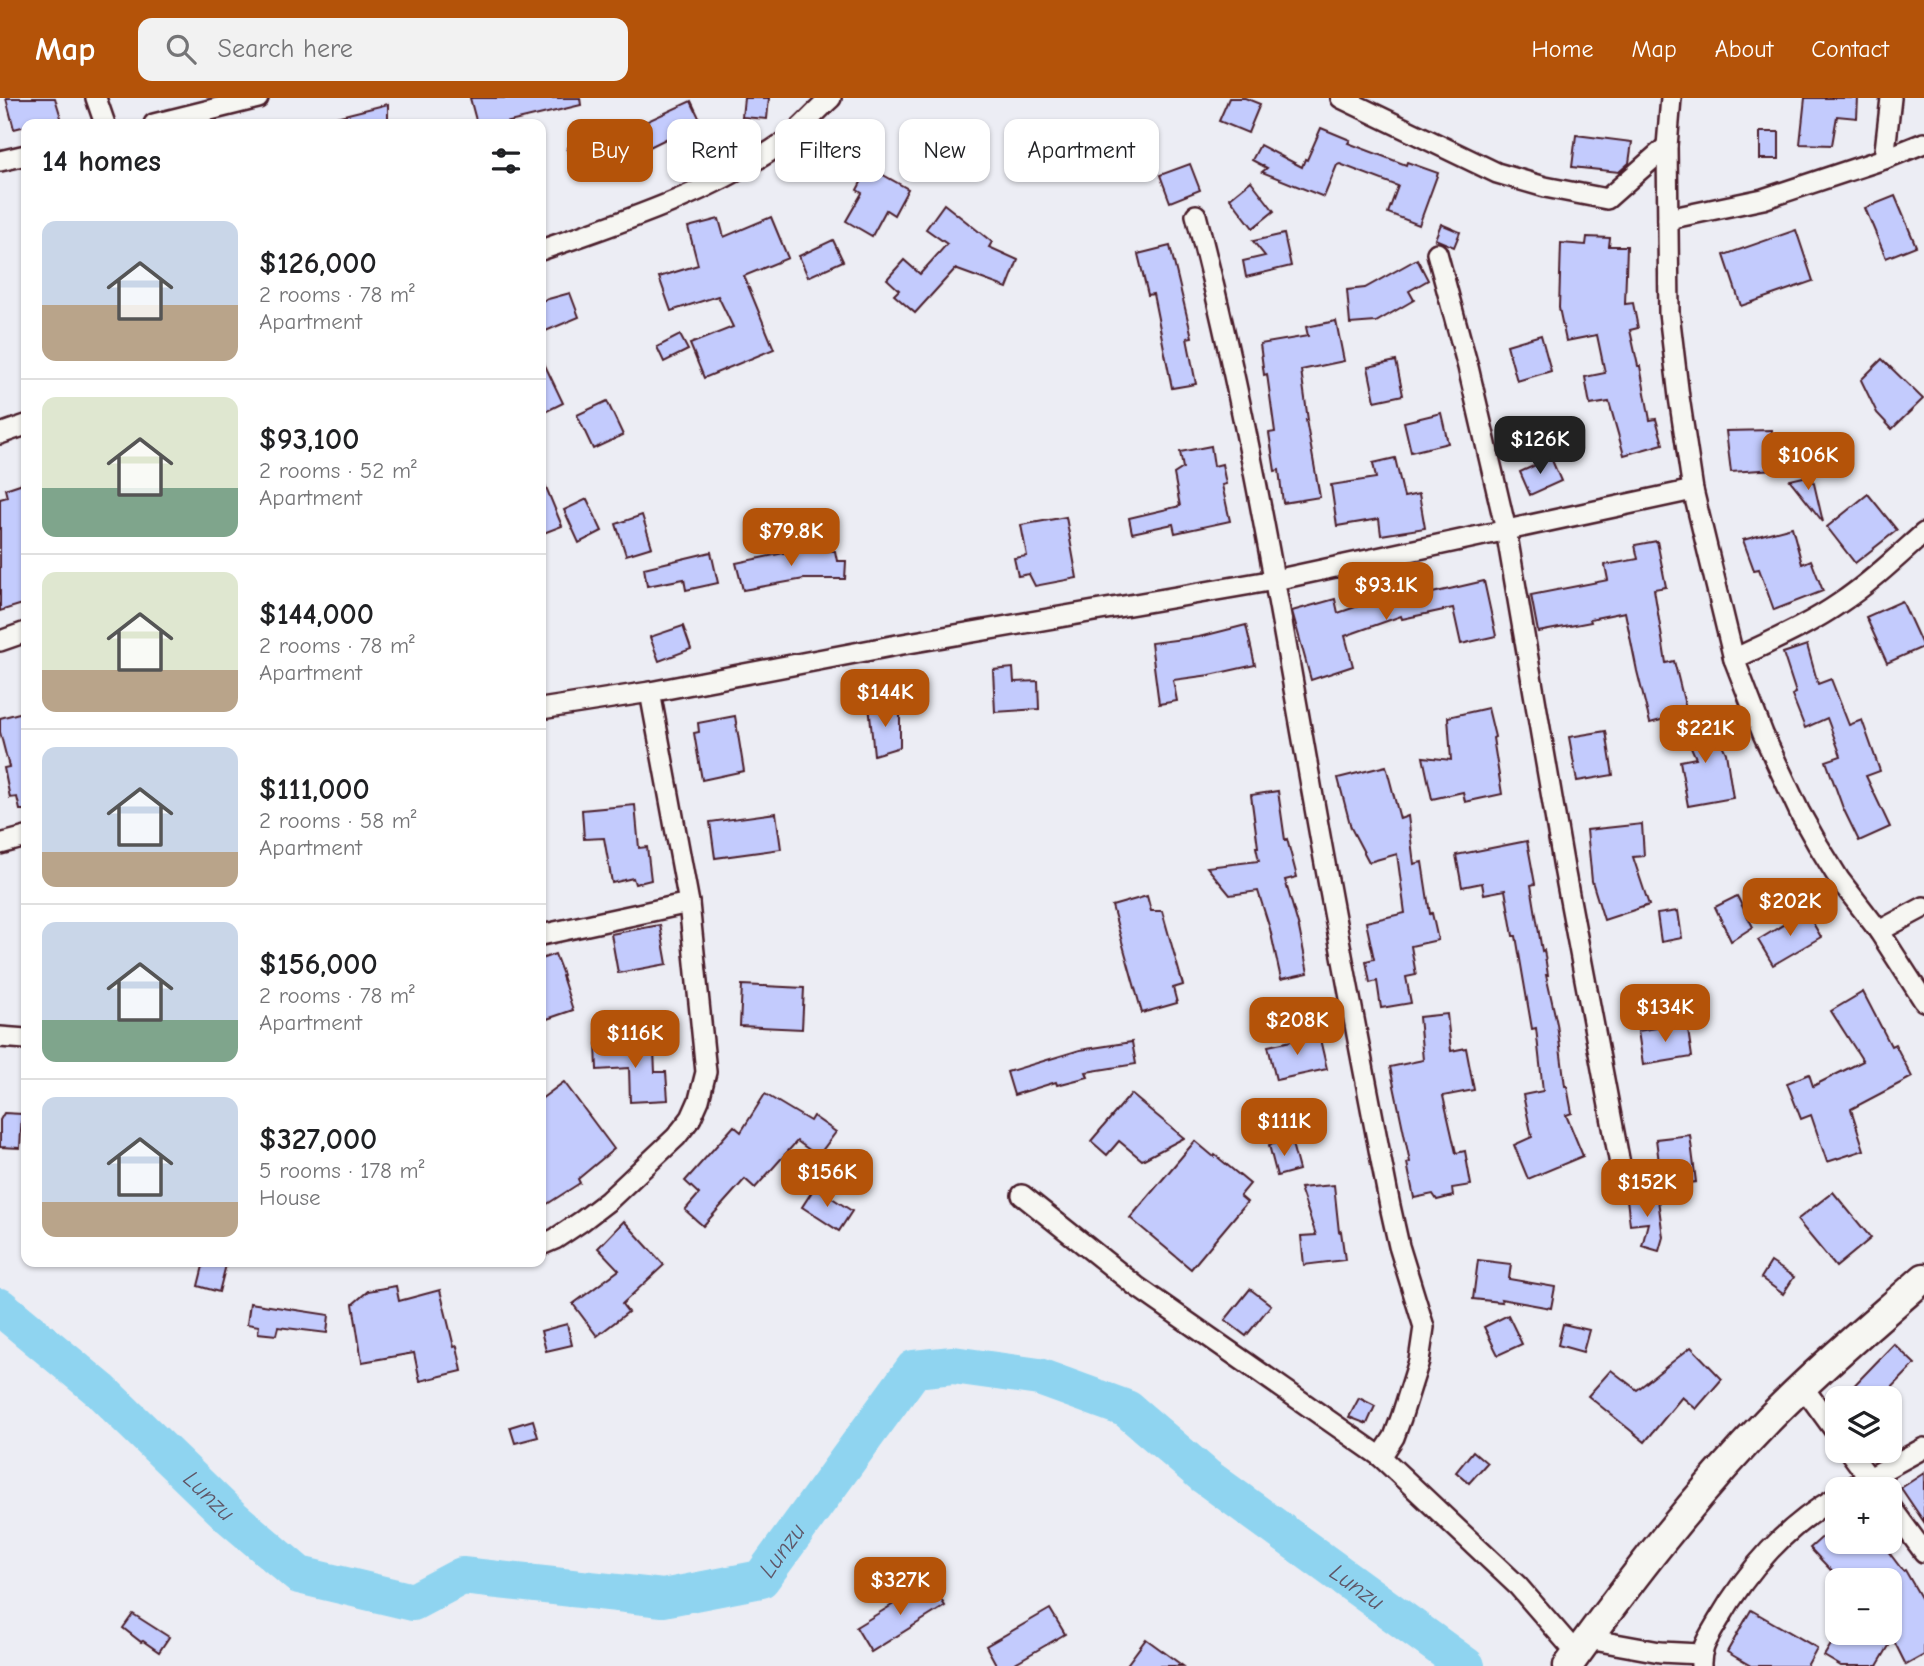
<!DOCTYPE html>
<html lang="en">
<head>
<meta charset="utf-8">
<style>
  body { margin:0; font-family:"Comic Neue",sans-serif; background:#f2f2f2; color:#202124; height:100vh; display:flex; flex-direction:column; font-size:26px; white-space:nowrap }
  * { box-sizing:border-box; margin:0 }
  p { font-size:23px; color:#757577 }
  .icon { flex:none; width:38px; height:38px; fill:none; stroke:currentColor; stroke-width:2; stroke-linecap:round; stroke-linejoin:round }
  .map { position:relative; flex:1; overflow:hidden }
  .details { position:absolute; left:21px; top:21px; width:525px; height:1148px; display:flex; flex-direction:column; background:#fff; border-radius:14px; box-shadow:0 2px 5px #0004 }
  .details>* { flex:none }
  .top-card { position:absolute; left:567px; top:21px; width:665px; height:63px; display:flex; gap:14px }
  .fabs { position:absolute; left:1825px; top:1288px; display:grid; gap:14px }
  .fabs a { display:grid; place-items:center; width:77px; height:77px; border-radius:14px; background:#fff; box-shadow:0 2px 5px #0004; font-size:35px }
  .price { position:absolute; translate:-50% -60px; padding:0 16px; border-radius:14px; background:#b45309; color:#fff; font-size:23px; line-height:46px; filter:drop-shadow(0 2px 4px #0008) }
  .price::after { content:''; position:absolute; left:50%; top:42px; width:21px; height:16px; margin-left:-10px; background:inherit; clip-path:polygon(0 0,100% 0,50% 100%) }
  .price.active { background:#222; color:#fff }
  ul { padding:0; list-style:none }
  li { display:flex; align-items:center; gap:21px; height:175px; padding:0 21px }
  li+li { border-top:2px solid #e0e0e0 }
  li span { display:grid; place-items:center; flex:none; width:196px; height:140px; border-radius:14px; color:#555 }
  li>.icon { margin-inline-start:auto }
  span .icon { width:84px; height:84px; fill:#fffc; stroke-width:1 }
  li b { font-size:30px }
  h2 { display:flex; justify-content:space-between; align-items:center; height:84px; padding:0 21px; font-size:30px }
  .pill { padding:0 24px; border-radius:14px; background:#fff; box-shadow:0 2px 5px #0004; font-size:24px; line-height:63px }
  .pill.active { background:#b45309; color:#fff }
  header { display:flex; align-items:center; gap:42px; box-sizing:border-box; height:98px; padding:0 35px; background:#b45309; color:#fff }
  header strong { font-size:33px }
  nav { display:flex; gap:38px; margin-inline-start:auto; font-size:24px }
  .search { width:490px; height:63px; background:#f2f2f2; display:flex; align-items:center; gap:18px; box-sizing:border-box; padding:0 24px; border-radius:14px; color:#757577; font-size:26px }
  .map>svg:first-child { display:block }
  .lines { fill:none; stroke-linecap:round; stroke-linejoin:round }
  .river { stroke:#8fd4f0; stroke-width:38 }
  .building { fill:#c3cbfd; stroke:#4a1f2b; stroke-width:2 }
  .street-casing { stroke:#4a1f2b; stroke-width:24 }
  .secondary-casing { stroke:#4a1f2b; stroke-width:33 }
  .street { stroke:#f6f6f2; stroke-width:19 }
  .secondary { stroke:#f6f6f2; stroke-width:28 }
  .labels { text-anchor:middle; stroke-width:5; stroke-linejoin:round; paint-order:stroke }
  .water-label { font-size:24px; font-style:italic; fill:#5f5566; stroke:#f6f6f2 }
</style>
</head>
<body>
<header>
<strong>Map</strong>
<div class="search"><svg class="icon" aria-label="search" viewBox="0 0 24 24"><circle cx="10" cy="10" r="6"/><path d="M15 15l6 6"/></svg>Search here</div>
<nav><a>Home</a><a>Map</a><a>About</a><a>Contact</a></nav>
</header>
<div class="map">
<svg width="1924" height="1568" viewBox="0 0 1924 1568">
  <rect width="100%" height="100%" fill="#ecedf4"/>
  <filter id="ink" filterUnits="userSpaceOnUse"><feTurbulence type="fractalNoise" baseFrequency=".0143" numOctaves="2"/><feDisplacementMap in="SourceGraphic" scale="14" xChannelSelector="R" yChannelSelector="G"/><feConvolveMatrix kernelMatrix="1 2 1 2 8 2 1 2 1" color-interpolation-filters="sRGB"/></filter>
  <g filter="url(#ink)">
    <g class="lines">
      <path class="river" id="s1" d="M0,1209L100,1292L230,1418L299,1477L413,1504L462,1478L663,1500L761,1481L914,1271L953,1267L1039,1279L1127,1311L1205,1378L1466,1568"/>
    </g>
    <g class="building">
      <polygon points="6,0 55,0 63,26 26,26 26,28 14,31"/>
      <polygon points="470,0 580,0 581,7 501,26 477,26"/>
      <polygon points="744,0 769,0 767,21 742,19"/>
      <polygon points="1229,0 1245,0 1260,6 1248,35 1219,23"/>
      <polygon points="1805,0 1858,0 1857,20 1837,18 1832,47 1800,46"/>
      <polygon points="691,3 704,30 678,42 676,36 619,64 620,68 594,76 591,67 575,73 567,50 609,36 611,40"/>
      <polygon points="388,6 388,26 333,26 332,20"/>
      <polygon points="1321,30 1350,42 1348,45 1406,67 1407,64 1438,75 1419,127 1388,115 1398,88 1340,66 1337,67 1324,99 1262,74 1267,70 1252,62 1260,47 1302,69 1305,61 1307,62"/>
      <rect x="1760" y="34" width="19" height="27"/>
      <polygon points="1576,37 1632,44 1629,65 1619,74 1572,69"/>
      <polygon points="1190,66 1200,92 1170,104 1160,77"/>
      <polygon points="869,69 908,91 894,117 886,112 872,138 846,123 862,95 857,92"/>
      <polygon points="1251,83 1274,113 1253,130 1230,100"/>
      <polygon points="1895,98 1916,148 1886,160 1865,110"/>
      <polygon points="944,106 992,144 989,149 1018,162 1007,190 955,171 915,215 894,197 899,192 887,181 904,162 920,176 947,146 926,131"/>
      <polygon points="771,119 788,160 744,178 774,251 704,280 690,246 733,229 718,198 671,213 659,179 698,167 688,129 719,121 724,139"/>
      <polygon points="1441,126 1460,134 1454,149 1435,141"/>
      <polygon points="1796,132 1813,183 1741,208 1724,157"/>
      <polygon points="1284,136 1291,168 1246,179 1243,163 1265,158 1253,143"/>
      <polygon points="1587,139 1610,140 1609,148 1627,148 1625,206 1633,205 1638,230 1630,232 1638,268 1640,268 1650,322 1656,321 1663,346 1624,357 1609,304 1590,307 1585,279 1605,275 1597,237 1566,243 1559,210 1561,145 1586,147"/>
      <polygon points="833,142 843,163 808,179 799,158"/>
      <polygon points="1170,148 1192,239 1187,240 1196,286 1172,290 1153,196 1148,197 1138,156"/>
      <polygon points="1417,161 1428,182 1409,193 1414,202 1376,224 1350,226 1347,192 1365,190"/>
      <polygon points="570,195 579,219 541,235 541,203"/>
      <polygon points="1336,223 1344,263 1301,272 1308,322 1306,322 1320,399 1283,405 1279,372 1275,373 1269,335 1275,334 1267,276 1264,277 1260,246 1308,238 1306,229"/>
      <polygon points="680,237 688,252 664,264 657,249"/>
      <polygon points="1541,237 1551,273 1517,283 1507,247"/>
      <polygon points="541,259 563,305 541,316"/>
      <polygon points="1882,261 1923,301 1892,331 1877,315 1861,282"/>
      <polygon points="1396,263 1403,297 1375,303 1368,269"/>
      <polygon points="607,303 623,337 593,351 577,317"/>
      <polygon points="1441,315 1448,345 1411,354 1404,324"/>
      <polygon points="1772,332 1772,349 1767,351 1775,371 1731,374 1726,333"/>
      <polygon points="1211,348 1214,368 1222,366 1226,386 1222,387 1230,423 1175,435 1173,426 1132,435 1129,420 1180,408 1174,376 1183,370 1180,354"/>
      <polygon points="1395,360 1404,399 1419,396 1425,430 1381,437 1379,421 1337,428 1331,387 1376,380 1373,365"/>
      <polygon points="1551,360 1561,383 1530,397 1520,374"/>
      <polygon points="541,377 562,428 541,436"/>
      <polygon points="1812,377 1823,424 1790,382"/>
      <polygon points="26,384 26,505 0,513 0,401 7,399 5,391"/>
      <polygon points="1868,396 1897,432 1855,465 1827,429"/>
      <polygon points="587,401 602,433 579,445 564,412"/>
      <polygon points="642,417 652,449 626,457 616,426"/>
      <polygon points="1066,419 1077,480 1035,488 1029,476 1018,478 1014,460 1027,458 1021,427"/>
      <polygon points="1792,429 1802,466 1811,462 1823,493 1774,512 1759,471 1754,472 1743,442"/>
      <polygon points="1657,443 1666,489 1654,491 1666,565 1674,563 1687,615 1650,625 1637,573 1625,514 1590,521 1591,524 1538,534 1531,497 1608,482 1605,467 1638,461 1635,447"/>
      <polygon points="798,452 835,453 837,463 846,463 845,481 804,481 743,492 736,465"/>
      <polygon points="711,454 718,485 686,492 684,481 647,488 644,470"/>
      <polygon points="1484,483 1496,538 1461,546 1453,510 1402,521 1401,518 1345,538 1353,568 1311,582 1292,513 1335,501 1338,515 1382,500 1426,489 1428,496"/>
      <polygon points="1902,503 1923,549 1887,565 1866,519"/>
      <polygon points="1246,527 1255,567 1210,577 1173,582 1177,603 1159,606 1151,545 1199,539"/>
      <polygon points="683,528 691,551 659,563 650,539"/>
      <polygon points="1807,547 1818,586 1831,581 1849,627 1862,622 1880,673 1866,678 1890,729 1859,743 1843,710 1826,663 1841,658 1827,620 1805,630 1792,597 1796,595 1783,555"/>
      <polygon points="1013,570 1014,584 1038,583 1039,611 995,614 993,572"/>
      <polygon points="869,607 900,612 900,649 874,657"/>
      <polygon points="1488,610 1495,639 1493,640 1502,696 1465,704 1463,694 1432,701 1423,659 1451,662 1448,619"/>
      <polygon points="23,614 26,627 26,712 20,712 17,699 10,700 4,670 9,669 0,634 0,620"/>
      <polygon points="1708,616 1726,655 1733,700 1688,708 1680,663 1696,660 1681,627"/>
      <polygon points="735,618 744,673 702,682 694,635 699,634 698,625"/>
      <polygon points="1606,633 1613,677 1577,683 1569,639"/>
      <polygon points="1386,668 1400,721 1408,718 1414,766 1422,764 1430,816 1432,815 1438,842 1411,848 1416,877 1406,879 1411,905 1381,910 1377,883 1370,885 1366,863 1374,861 1366,824 1405,815 1397,756 1369,764 1351,730 1338,680"/>
      <polygon points="1278,693 1285,742 1287,741 1297,779 1285,782 1299,830 1308,875 1281,881 1270,831 1258,793 1230,797 1207,769 1259,763 1256,749 1258,749 1251,697"/>
      <polygon points="635,707 639,750 647,749 651,782 635,786 633,780 612,785 604,740 584,741 582,712"/>
      <polygon points="776,715 781,751 715,760 710,724"/>
      <polygon points="1642,726 1644,758 1633,759 1649,807 1604,822 1592,783 1587,732"/>
      <polygon points="1527,743 1535,786 1531,787 1542,853 1544,852 1548,877 1546,877 1557,926 1565,988 1567,988 1572,1015 1566,1017 1583,1058 1528,1081 1514,1047 1532,1039 1523,997 1543,993 1536,930 1532,931 1516,838 1513,838 1505,792 1484,796 1482,785 1462,789 1456,757"/>
      <polygon points="1147,798 1151,813 1162,813 1183,887 1173,890 1177,905 1142,915 1112,808"/>
      <polygon points="1737,798 1753,829 1731,843 1715,809"/>
      <polygon points="1678,813 1682,840 1661,844 1657,816"/>
      <polygon points="1806,813 1821,839 1773,867 1758,842"/>
      <polygon points="660,827 667,866 618,875 611,836"/>
      <polygon points="555,856 563,877 562,878 573,912 541,923 541,861"/>
      <polygon points="742,887 804,890 802,931 740,928"/>
      <polygon points="1863,894 1891,948 1895,946 1912,979 1851,1011 1864,1052 1827,1064 1811,1017 1801,1021 1787,985 1809,976 1813,988 1863,963 1831,913"/>
      <polygon points="1447,916 1451,953 1466,950 1474,992 1443,998 1456,1055 1465,1053 1471,1087 1452,1090 1453,1098 1437,1102 1433,1096 1414,1100 1407,1065 1410,1064 1390,969 1423,962 1419,919"/>
      <polygon points="1687,925 1692,959 1643,967 1638,933"/>
      <polygon points="1319,937 1327,971 1276,982 1268,948"/>
      <polygon points="631,944 632,953 654,952 655,974 666,974 668,1002 630,1004 629,970 597,972 596,946"/>
      <polygon points="1132,944 1136,966 1086,974 1088,979 1057,987 1056,984 1014,997 1007,974 1080,952"/>
      <polygon points="564,984 614,1051 578,1081 580,1085 541,1110 541,1001"/>
      <polygon points="765,996 810,1023 813,1018 836,1034 818,1058 797,1043 755,1090 745,1081 703,1128 685,1112 699,1096 685,1083 734,1028 741,1034"/>
      <polygon points="1131,996 1184,1040 1142,1062 1119,1043 1107,1057 1091,1043"/>
      <polygon points="4,1015 22,1016 20,1050 0,1049 0,1022"/>
      <polygon points="1690,1037 1696,1084 1662,1088 1656,1041"/>
      <polygon points="1291,1042 1299,1072 1277,1078 1269,1047"/>
      <polygon points="1195,1043 1214,1059 1215,1057 1250,1086 1240,1098 1247,1104 1191,1171 1130,1120"/>
      <polygon points="1334,1087 1339,1134 1341,1133 1345,1162 1304,1167 1301,1138 1316,1137 1300,1090"/>
      <polygon points="815,1089 852,1113 839,1133 802,1109"/>
      <polygon points="1657,1094 1663,1139 1659,1153 1642,1148 1648,1125 1630,1127 1627,1101 1656,1097"/>
      <polygon points="1833,1094 1871,1140 1836,1169 1797,1122"/>
      <polygon points="624,1123 664,1167 622,1206 628,1214 597,1238 573,1206 619,1172 598,1150"/>
      <polygon points="1478,1162 1511,1166 1509,1181 1555,1189 1551,1210 1501,1201 1502,1204 1473,1201"/>
      <polygon points="204,1164 215,1164 226,1167 219,1194 198,1188"/>
      <polygon points="1771,1164 1794,1179 1783,1196 1761,1180"/>
      <polygon points="396,1188 399,1203 440,1192 454,1249 457,1248 462,1273 420,1283 414,1255 362,1264 353,1206 368,1193"/>
      <polygon points="1250,1191 1271,1207 1246,1238 1225,1222"/>
      <polygon points="250,1205 329,1217 327,1235 278,1229 276,1237 258,1235 259,1228 247,1226"/>
      <polygon points="1508,1217 1522,1246 1498,1257 1484,1229"/>
      <polygon points="567,1226 572,1247 546,1253 541,1233"/>
      <polygon points="1563,1226 1589,1232 1583,1254 1558,1247"/>
      <polygon points="1894,1246 1915,1266 1882,1300 1842,1300"/>
      <polygon points="1691,1249 1722,1281 1696,1311 1682,1299 1645,1344 1588,1298 1611,1272 1637,1292"/>
      <polygon points="1359,1300 1375,1308 1367,1326 1349,1319"/>
      <polygon points="533,1322 538,1339 515,1345 510,1329"/>
      <polygon points="1473,1353 1487,1365 1469,1385 1456,1374"/>
      <polygon points="1924,1375 1924,1424 1901,1390"/>
      <polygon points="1838,1425 1838,1444 1881,1444 1903,1473 1905,1472 1924,1505 1924,1557 1906,1567 1893,1541 1877,1568 1841,1568 1824,1558 1838,1535 1890,1535 1890,1482 1840,1482 1810,1450"/>
      <polygon points="930,1484 945,1508 871,1554 856,1529"/>
      <polygon points="1050,1511 1065,1536 1010,1568 997,1568 986,1548"/>
      <polygon points="1751,1512 1817,1550 1807,1568 1751,1568 1727,1554"/>
      <polygon points="133,1516 169,1539 159,1554 143,1543 141,1544 123,1530"/>
      <polygon points="1146,1541 1183,1568 1126,1568"/>
    </g>
    <g class="lines">
      <defs>
        <g id="street">
          <polyline points="96,0 105,26"/>
          <polyline points="1341,0 1497,75 1545,89 1607,101 1667,48"/>
          <polyline points="1671,0 1667,48 1669,215 1679,299 1693,392 1734,561 1763,636 1800,715 1818,747 1839,781 1879,833 1924,903"/>
          <polyline points="154,26 258,0"/>
          <polyline points="1884,61 1891,0"/>
          <polyline points="0,63 26,57"/>
          <path d="M1196,117C1244,301 1276,489 1309,676C1334,820 1362,964 1390,1108L1399,1148L1424,1229L1419,1263L1401,1320L1394,1339L1381,1359"/>
          <polyline points="1668,121 1763,101 1884,61 1924,45"/>
          <path d="M541,152C624,123 711,95 784,44C801,31 815,14 831,0"/>
          <polyline points="1437,155 1468,269 1506,432 1564,770 1623,1082"/>
          <polyline points="0,336 26,327"/>
          <polyline points="0,543 26,534"/>
          <path d="M1734,561C1769,544 1807,528 1840,505C1870,485 1897,459 1924,435"/>
          <polyline points="541,611 650,594 897,547 1275,482 1693,392"/>
          <polyline points="0,746 26,739"/>
          <polyline points="1879,833 1924,809"/>
          <polyline points="541,837 689,805"/>
          <polyline points="0,939 26,941"/>
          <polyline points="1022,1097 1136,1188 1381,1359 1518,1488 1577,1556"/>
          <polyline points="541,1147 555,1141 582,1123 608,1103 676,1039 691,1020 699,1002 706,974 689,805 650,594"/>
          <polyline points="1803,1289 1838,1337"/>
          <polyline points="1849,1353 1877,1391"/>
          <polyline points="1849,1391 1924,1350"/>
          <polyline points="1890,1408 1924,1454"/>
          <polyline points="1588,1541 1660,1554 1700,1556"/>
          <path d="M1701,1568C1700,1550 1709,1539 1718,1523C1748,1471 1785,1429 1838,1398"/>
        </g>
        <path id="secondary" d="M1568,1568C1631,1481 1695,1397 1770,1320C1818,1271 1872,1226 1924,1180"/>
      </defs>
      <use href="#street" class="street-casing"/>
      <use href="#secondary" class="secondary-casing"/>
      <use href="#street" class="street"/>
      <use href="#secondary" class="secondary"/>
    </g>
  </g>
  <g class="labels">
    <g class="water-label">
      <text dy="8" stroke="none"><textPath href="#s1" startOffset="282">Lunzu</textPath></text>
      <text dy="8" stroke="none"><textPath href="#s1" startOffset="912">Lunzu</textPath></text>
      <text dy="8" stroke="none"><textPath href="#s1" startOffset="1647">Lunzu</textPath></text>
    </g>
  </g>
</svg>
<div class="fabs">
<a><svg class="icon" aria-label="layers" viewBox="0 0 24 24"><path d="M12 4l9 5-9 5-9-5zM3 14l9 5 9-5"/></svg></a>
<a>+</a>
<a>−</a>
</div>
<b class="price active" style="left:1540px;top:378px">$126K</b>
<b class="price" style="left:1808px;top:394px">$106K</b>
<b class="price" style="left:791px;top:470px">$79.8K</b>
<b class="price" style="left:1386px;top:524px">$93.1K</b>
<b class="price" style="left:885px;top:631px">$144K</b>
<b class="price" style="left:1705px;top:667px">$221K</b>
<b class="price" style="left:1790px;top:840px">$202K</b>
<b class="price" style="left:1665px;top:946px">$134K</b>
<b class="price" style="left:1297px;top:959px">$208K</b>
<b class="price" style="left:635px;top:972px">$116K</b>
<b class="price" style="left:1284px;top:1060px">$111K</b>
<b class="price" style="left:827px;top:1111px">$156K</b>
<b class="price" style="left:1647px;top:1121px">$152K</b>
<b class="price" style="left:900px;top:1519px">$327K</b>
<div class="top-card">
<a class="pill active">Buy</a>
<a class="pill">Rent</a>
<a class="pill">Filters</a>
<a class="pill">New</a>
<a class="pill">Apartment</a>
</div>
<section class="details">
<h2>14 homes<svg class="icon" aria-label="filters" viewBox="0 0 24 24"><path d="M4 7h16M4 17h16"/><circle cx="9" cy="7" r="2"/><circle cx="15" cy="17" r="2"/></svg></h2>
<ul>
<li><span style="background:linear-gradient(#c9d6e8 60%,#b9a48a 0)"><svg class="icon" aria-label="home" viewBox="0 0 24 24"><path d="M3 11l9-7 9 7M6 9v11h12V9"/></svg></span><div><b>$126,000</b><p>2 rooms · 78 m²</p><p>Apartment</p></div></li>
<li><span style="background:linear-gradient(#dfe7d0 65%,#7fa58c 0)"><svg class="icon" aria-label="home" viewBox="0 0 24 24"><path d="M3 11l9-7 9 7M6 9v11h12V9"/></svg></span><div><b>$93,100</b><p>2 rooms · 52 m²</p><p>Apartment</p></div></li>
<li><span style="background:linear-gradient(#dfe7d0 70%,#b9a48a 0)"><svg class="icon" aria-label="home" viewBox="0 0 24 24"><path d="M3 11l9-7 9 7M6 9v11h12V9"/></svg></span><div><b>$144,000</b><p>2 rooms · 78 m²</p><p>Apartment</p></div></li>
<li><span style="background:linear-gradient(#c9d6e8 75%,#b9a48a 0)"><svg class="icon" aria-label="home" viewBox="0 0 24 24"><path d="M3 11l9-7 9 7M6 9v11h12V9"/></svg></span><div><b>$111,000</b><p>2 rooms · 58 m²</p><p>Apartment</p></div></li>
<li><span style="background:linear-gradient(#c9d6e8 70%,#7fa58c 0)"><svg class="icon" aria-label="home" viewBox="0 0 24 24"><path d="M3 11l9-7 9 7M6 9v11h12V9"/></svg></span><div><b>$156,000</b><p>2 rooms · 78 m²</p><p>Apartment</p></div></li>
<li><span style="background:linear-gradient(#c9d6e8 75%,#b9a48a 0)"><svg class="icon" aria-label="home" viewBox="0 0 24 24"><path d="M3 11l9-7 9 7M6 9v11h12V9"/></svg></span><div><b>$327,000</b><p>5 rooms · 178 m²</p><p>House</p></div></li>
</ul>
</section>
</div>
</body>
</html>
